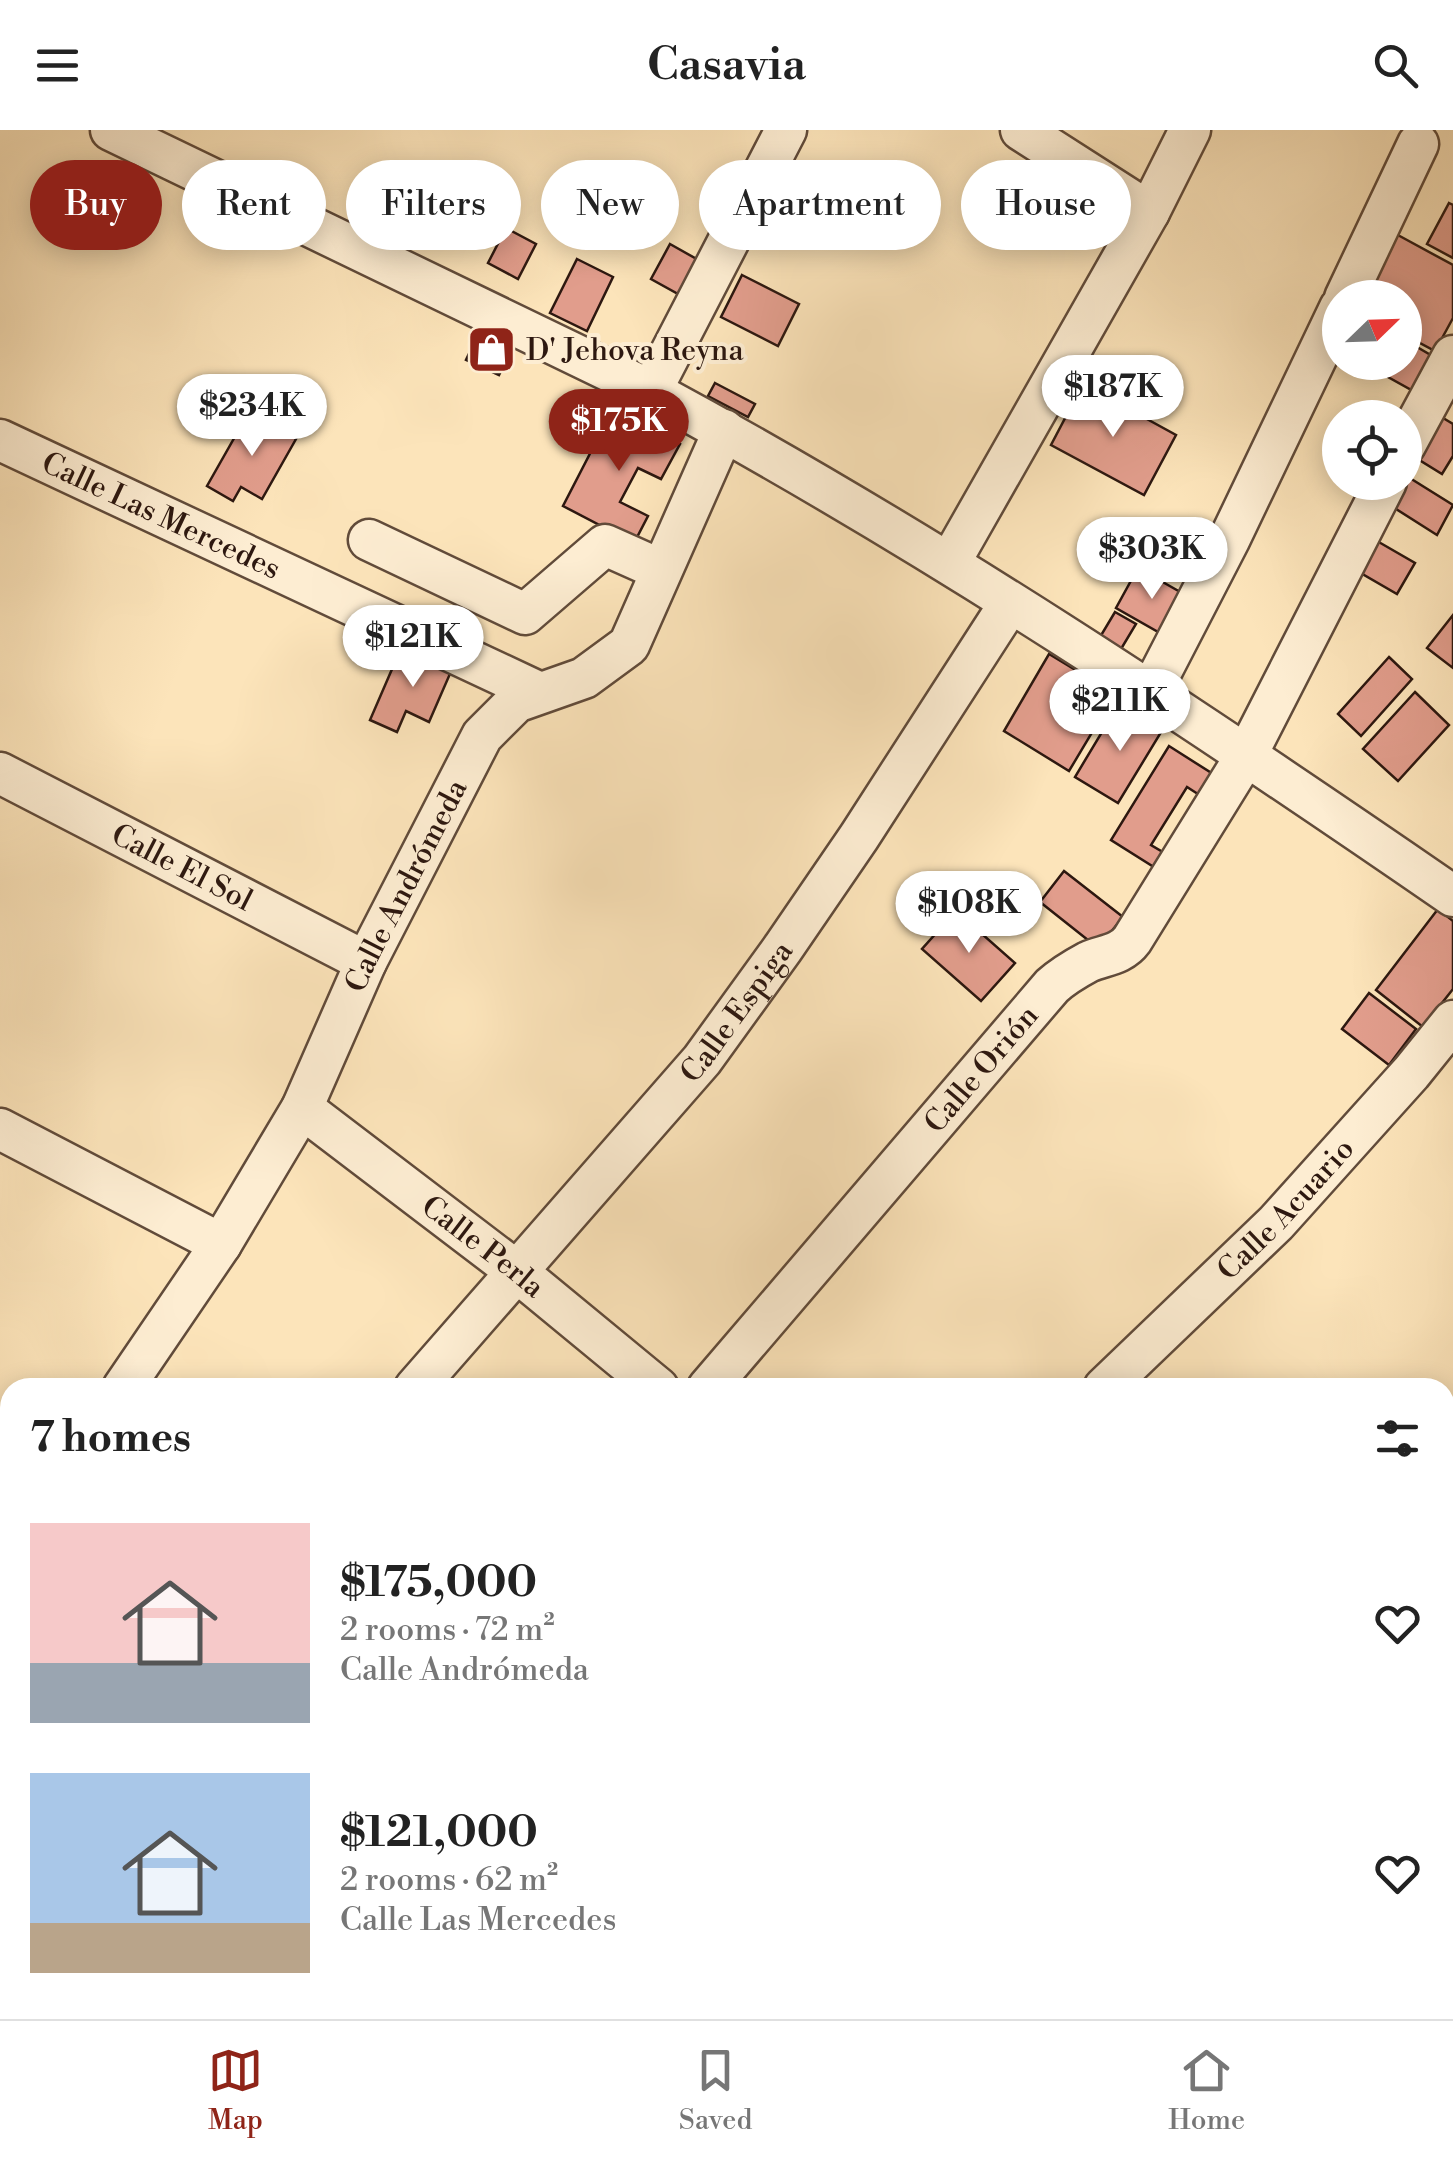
<!DOCTYPE html>
<html lang="en">
<head>
<meta charset="utf-8">
<style>
  body { margin:0; font-family:"Libre Bodoni",serif; background:#f6f6f6; color:#222; height:100vh; display:flex; flex-direction:column; font-size:38px; white-space:nowrap }
  * { box-sizing:border-box; margin:0 }
  p { font-size:32px; color:#767676 }
  .icon { flex:none; width:55px; height:55px; fill:none; stroke:currentColor; stroke-width:2; stroke-linecap:round; stroke-linejoin:round }
  .map { position:relative; flex:1; overflow:hidden }
  .panel { position:absolute; left:0px; top:1248px; width:1455px; height:642px; display:flex; flex-direction:column; background:#fff; border-radius:30px 30px 0 0; box-shadow:0 5px 25px #0003 }
  .panel>* { flex:none }
  .guide { position:absolute; left:30px; top:30px; width:1395px; height:90px; display:flex; gap:20px }
  .needle { width:65px; rotate:67deg }
  .buttons { position:absolute; left:1322px; top:150px; display:grid; gap:20px }
  .buttons a { display:grid; place-items:center; width:100px; height:100px; border-radius:50%; background:#fff; box-shadow:0 5px 25px #0003; font-size:50px }
  .price { position:absolute; translate:-50% -85px; padding:0 22px; border-radius:35px; background:#fff; color:#222; font-size:32px; line-height:65px; filter:drop-shadow(0 2px 5px #0008) }
  .price::after { content:''; position:absolute; left:50%; top:60px; width:30px; height:22px; margin-left:-15px; background:inherit; clip-path:polygon(0 0,100% 0,50% 100%) }
  .price.selected { background:#8f2418; color:#fff }
  ul { padding:0; list-style:none }
  li { display:flex; align-items:center; gap:30px; height:250px; padding:0 30px }
  li span { display:grid; place-items:center; flex:none; width:280px; height:200px; border-radius:0px; color:#555 }
  li>.icon { margin-inline-start:auto }
  span .icon { width:120px; height:120px; fill:#fffc; stroke-width:1 }
  li b { font-size:42px }
  h2 { display:flex; justify-content:space-between; align-items:center; height:120px; padding:0 30px; font-size:42px }
  .chip { padding:0 35px; border-radius:45px; background:#fff; box-shadow:0 5px 25px #0003; font-size:35px; line-height:90px }
  .chip.selected { background:#8f2418; color:#fff }
  header { display:flex; justify-content:space-between; align-items:center; height:130px; padding:0 30px; background:#fff; font-size:45px; font-weight:600 }
  .tabs { display:flex; justify-content:space-around; align-items:center; height:140px; border-top:2px solid #e0e0e0; background:#fff; font-size:28px; color:#767676 }
  .tabs a { display:grid; justify-items:center; gap:5px }
  .tabs .selected { color:#8f2418 }
  .map>svg:first-child { display:block }
  .building { fill:#e19d8c; stroke:#2d1810; stroke-width:2.5 }
  .lines { fill:none; stroke-linecap:round; stroke-linejoin:round }
  .minor-casing { stroke:#614b3a; stroke-width:45 }
  .major-casing { stroke:#2d1810; stroke-width:55 }
  .minor { stroke:#fdedd2; stroke-width:40 }
  .major { stroke:#fce4ba; stroke-width:50 }
  .labels { text-anchor:middle; stroke-width:8; stroke-linejoin:round; paint-order:stroke }
  .poi-label { font-size:30px; fill:#2d1810; stroke:#fdedd2; text-anchor:start }
  .street-label { font-size:30px; fill:#2d1810; stroke:#fdedd2 }
</style>
</head>
<body>
<header><svg class="icon" aria-label="menu" viewBox="0 0 24 24"><path d="M4 6h16M4 12h16M4 18h16"/></svg>Casavia<svg class="icon" aria-label="search" viewBox="0 0 24 24"><circle cx="10" cy="10" r="6"/><path d="M15 15l6 6"/></svg></header>
<div class="map">
<svg width="1453" height="1889" viewBox="0 0 1453 1889">
  <rect width="100%" height="100%" fill="#fce4ba"/>
  <filter id="stains"><feTurbulence type="fractalNoise" baseFrequency=".002" numOctaves="4"/><feColorMatrix values="0 0 0 0 .2 0 0 0 0 .09 0 0 0 0 .02 0 0 0 .5 -.17"/></filter>
  <radialGradient id="worn" r=".72"><stop offset=".6" stop-color="#630" stop-opacity="0"/><stop offset="1" stop-color="#630" stop-opacity=".3"/></radialGradient>
  <g class="building">
    <polygon points="1449,73 1453,75 1453,128 1427,114"/>
    <polygon points="506,98 536,114 518,149 488,133"/>
    <polygon points="1396,104 1453,135 1453,188 1435,221 1405,205 1405,168 1362,168"/>
    <polygon points="670,114 709,136 689,170 651,149"/>
    <polygon points="577,129 613,147 587,201 550,183"/>
    <polygon points="742,145 799,174 778,216 721,187"/>
    <polygon points="483,194 516,210 499,245 466,230"/>
    <polygon points="1405,210 1434,227 1415,262 1361,232 1405,232"/>
    <polygon points="715,253 755,274 748,287 708,266"/>
    <polygon points="1083,254 1176,305 1144,365 1051,315"/>
    <polygon points="613,279 680,314 661,349 638,338 620,372 648,386 634,413 563,376"/>
    <polygon points="249,282 296,309 262,369 241,357 233,371 207,356"/>
    <polygon points="1433,282 1453,294 1453,326 1442,344 1408,323"/>
    <polygon points="1405,345 1453,375 1437,405 1385,372 1405,352"/>
    <polygon points="1377,411 1415,433 1397,464 1359,442"/>
    <polygon points="1138,438 1189,467 1167,507 1116,478"/>
    <polygon points="1115,482 1136,494 1121,519 1100,507"/>
    <polygon points="1453,485 1453,538 1427,518"/>
    <polygon points="434,520 456,530 429,592 406,581 397,602 370,590 399,523 427,535"/>
    <polygon points="1049,524 1115,564 1069,641 1004,601"/>
    <polygon points="1389,527 1412,549 1361,606 1338,584"/>
    <polygon points="1415,562 1449,595 1398,651 1363,619"/>
    <polygon points="1143,581 1166,594 1118,673 1075,647 1114,582 1134,595"/>
    <polygon points="1169,616 1213,644 1201,666 1187,657 1151,715 1166,724 1157,739 1111,710"/>
    <polygon points="1064,741 1123,787 1098,818 1040,772"/>
    <polygon points="1438,779 1453,791 1453,859 1423,897 1376,860"/>
    <polygon points="956,781 1015,833 981,871 922,819"/>
    <polygon points="1369,863 1416,899 1389,935 1342,899"/>
    <polygon points="0,1580 10,1588 10,1611 0,1623"/>
    <polygon points="10,1611 10,1660 0,1652 0,1623"/>
    <polygon points="380,1880 394,1880 406,1889 373,1889"/>
    <polygon points="566,1880 622,1880 633,1889 559,1889"/>
    <polygon points="1079,1880 1180,1880 1173,1889 1073,1889"/>
  </g>
  <g class="lines">
    <defs>
      <g id="minor">
        <path d="M111,0L651,261C929,411 1193,587 1453,766"/>
        <polyline points="1021,0 1149,82"/>
        <polyline points="1345,168 1418,14"/>
        <polyline points="651,261 786,0"/>
        <path id="s1" d="M0,310L538,562"/>
        <polyline points="1405,315 1453,226"/>
        <polyline points="369,410 525,484 605,415 661,440"/>
        <polyline points="950,432 1149,82 1190,0"/>
        <polyline points="1150,563 1229,410 1340,178"/>
        <path id="s2" d="M0,643L366,832"/>
        <path id="s3" d="M302,978L516,1141L658,1258"/>
        <polyline points="0,999 221,1114"/>
        <path id="s4" d="M123,1258L221,1114L302,978L366,832L482,606L516,572L584,548L629,515L724,300"/>
        <path id="s5" d="M415,1258L702,930L783,818L859,707L1010,473"/>
        <path id="s6" d="M708,1258L1052,856C1063,846 1075,839 1088,832C1104,825 1121,825 1132,810L1247,624L1386,352"/>
        <path id="s7" d="M1104,1258L1276,1093L1411,943L1453,891"/>
        <polyline points="1445,1683 1453,1670"/>
        <polyline points="0,1822 10,1830"/>
        <polyline points="73,1880 84,1889"/>
        <polyline points="14,1889 21,1880"/>
        <polyline points="519,1889 526,1880"/>
        <polyline points="859,1889 866,1880"/>
        <polyline points="1319,1889 1325,1880"/>
      </g>
      <g id="major">
        <polyline points="0,1521 10,1529"/>
        <polyline points="447,1880 458,1889"/>
      </g>
    </defs>
    <use href="#minor" class="minor-casing"/>
    <use href="#major" class="major-casing"/>
    <use href="#minor" class="minor"/>
    <use href="#major" class="major"/>
  </g>
  <defs>
    <symbol id="shop-square" viewBox="-11 -11 22 22"><rect x="-9" y="-9" width="18" height="18" rx="4" fill="#8f2418" stroke="#fdedd2"/><path d="M-5-2.5h2.3a2.7 3.5 0 0 1 5.4 0H5L5.5 6h-11ZM-1.5-2.5h3a1.5 2.3 0 0 0-3 0Z" fill="#fff"/></symbol>
  </defs>
  <g fill-rule="evenodd">
    <use href="#shop-square" x="464" y="192" width="55" height="55"/>
  </g>
  <g class="labels">
    <g class="poi-label">
      <text x="526" y="230">D' Jehova Reyna</text>
    </g>
    <g class="street-label">
      <text dy="10" stroke="none"><textPath href="#s1" startOffset="178">Calle Las Mercedes</textPath></text>
      <text dy="10" stroke="none"><textPath href="#s2" startOffset="205">Calle El Sol</textPath></text>
      <text dy="10" stroke="none"><textPath href="#s4" startOffset="578">Calle Andrómeda</textPath></text>
      <text dy="10" stroke="none"><textPath href="#s5" startOffset="495">Calle Espiga</textPath></text>
      <text dy="10" stroke="none"><textPath href="#s6" startOffset="420">Calle Orión</textPath></text>
      <text dy="10" stroke="none"><textPath href="#s7" startOffset="255">Calle Acuario</textPath></text>
      <text dy="10" stroke="none"><textPath href="#s3" startOffset="228">Calle Perla</textPath></text>
    </g>
  </g>
  <rect width="100%" height="100%" filter="url(#stains)"/>
  <rect width="100%" height="100%" fill="url(#worn)"/>
</svg>
<div class="buttons">
<a><svg class="needle" viewBox="-14 -14 28 28"><path d="M0-13l5 13h-10z" fill="#e53935"/><path d="M0 13l5-13h-10z" fill="#767676"/></svg></a>
<a><svg class="icon" aria-label="locate" viewBox="0 0 24 24"><circle cx="12" cy="12" r="6"/><path d="M12 2v4M12 18v4M2 12h4M18 12h4"/></svg></a>
</div>
<b class="price" style="left:1113px;top:310px">$187K</b>
<b class="price" style="left:252px;top:329px">$234K</b>
<b class="price selected" style="left:619px;top:344px">$175K</b>
<b class="price" style="left:1152px;top:472px">$303K</b>
<b class="price" style="left:413px;top:560px">$121K</b>
<b class="price" style="left:1120px;top:624px">$211K</b>
<b class="price" style="left:969px;top:826px">$108K</b>
<div class="guide">
<a class="chip selected">Buy</a>
<a class="chip">Rent</a>
<a class="chip">Filters</a>
<a class="chip">New</a>
<a class="chip">Apartment</a>
<a class="chip">House</a>
</div>
<section class="panel">
<h2>7 homes<svg class="icon" aria-label="filters" viewBox="0 0 24 24"><path d="M4 7h16M4 17h16"/><circle cx="9" cy="7" r="2"/><circle cx="15" cy="17" r="2"/></svg></h2>
<ul>
<li><span style="background:linear-gradient(#f6c9c9 70%,#9aa5b1 0)"><svg class="icon" aria-label="home" viewBox="0 0 24 24"><path d="M3 11l9-7 9 7M6 9v11h12V9"/></svg></span><div><b>$175,000</b><p>2 rooms · 72 m²</p><p>Calle Andrómeda</p></div><svg class="icon" aria-label="heart" viewBox="0 0 24 24"><path d="M12 20l-8-8c-3-5 5-10 8-4 3-6 11-1 8 4z"/></svg></li>
<li><span style="background:linear-gradient(#a9c7e8 75%,#b9a48a 0)"><svg class="icon" aria-label="home" viewBox="0 0 24 24"><path d="M3 11l9-7 9 7M6 9v11h12V9"/></svg></span><div><b>$121,000</b><p>2 rooms · 62 m²</p><p>Calle Las Mercedes</p></div><svg class="icon" aria-label="heart" viewBox="0 0 24 24"><path d="M12 20l-8-8c-3-5 5-10 8-4 3-6 11-1 8 4z"/></svg></li>
</ul>
</section>
</div>
<nav class="tabs">
<a class="selected"><svg class="icon" aria-label="map" viewBox="0 0 24 24"><path d="M3 6l6-2 6 2 6-2v14l-6 2-6-2-6 2zM9 4v14M15 6v14"/></svg>Map</a>
<a><svg class="icon" aria-label="saved" viewBox="0 0 24 24"><path d="M7 4h10v16l-5-4-5 4z"/></svg>Saved</a>
<a><svg class="icon" aria-label="home" viewBox="0 0 24 24"><path d="M3 11l9-7 9 7M6 9v11h12V9"/></svg>Home</a>
</nav>
</body>
</html>
